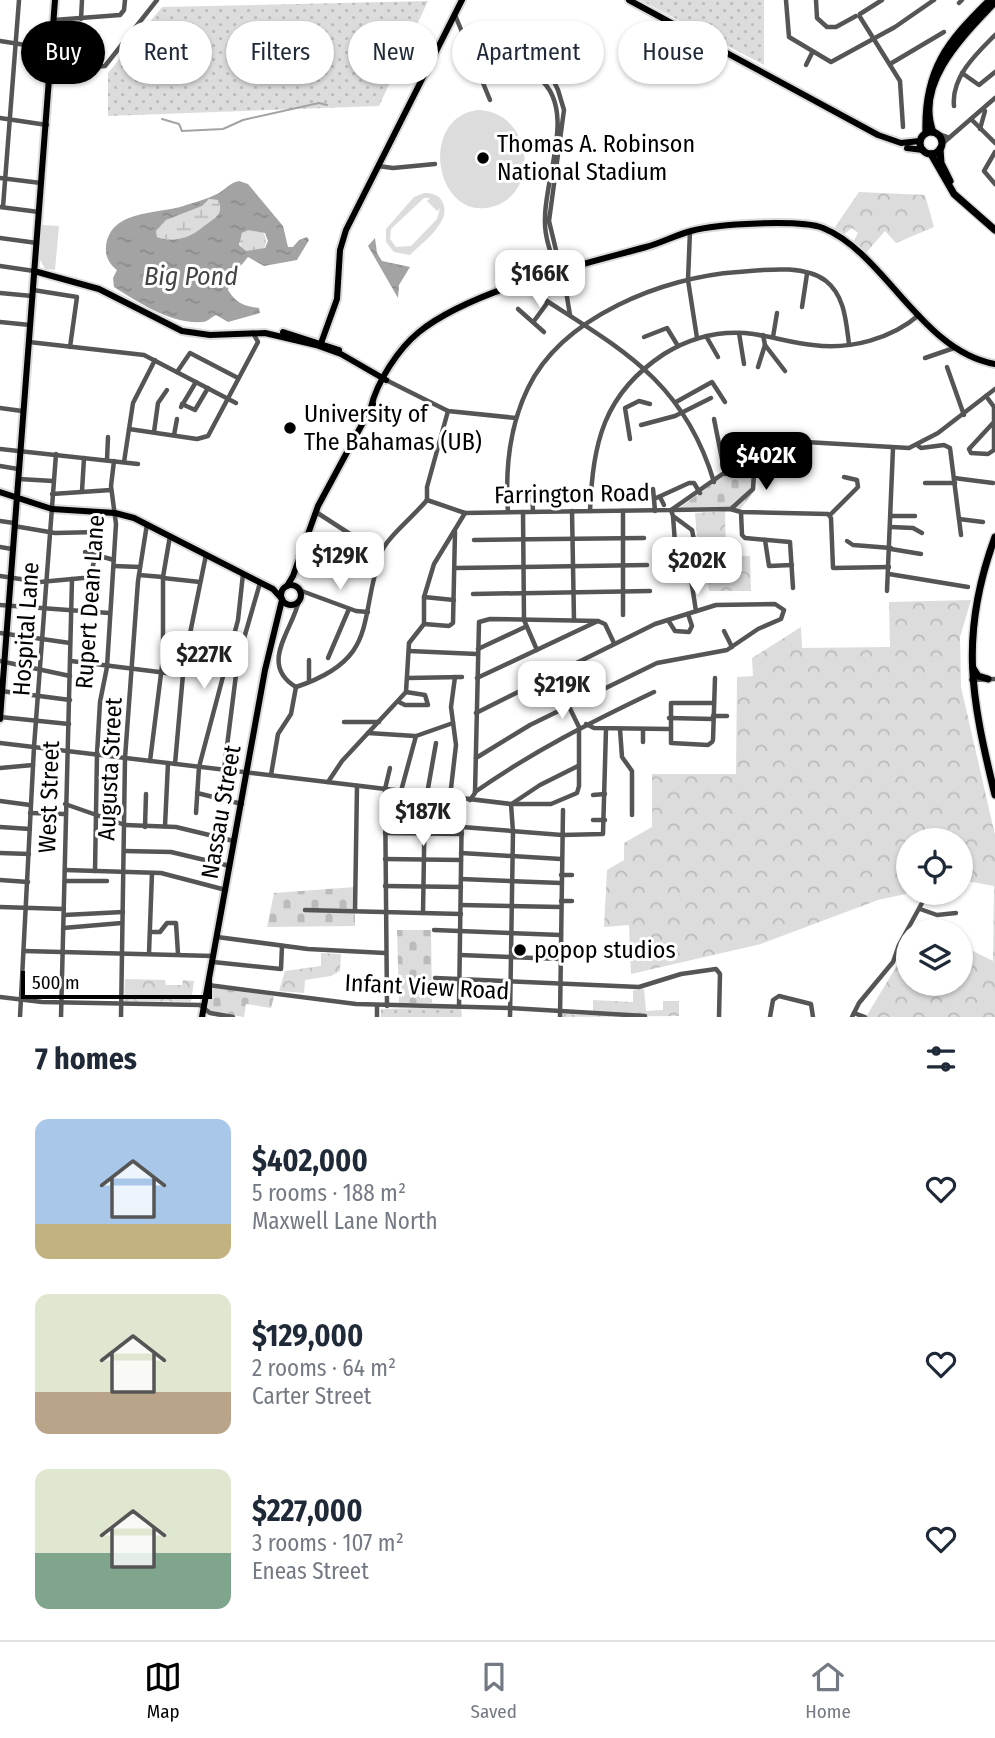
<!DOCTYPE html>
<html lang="en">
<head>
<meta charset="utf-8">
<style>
  body { margin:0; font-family:"Fira Sans Condensed",sans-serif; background:#f6f6f7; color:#1f2937; height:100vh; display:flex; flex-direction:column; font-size:26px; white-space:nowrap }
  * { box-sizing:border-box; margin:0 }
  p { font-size:23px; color:#747a83 }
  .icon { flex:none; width:38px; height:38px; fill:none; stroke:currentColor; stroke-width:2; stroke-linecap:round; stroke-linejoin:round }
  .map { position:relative; height:1017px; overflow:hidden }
  .panel { display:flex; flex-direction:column; background:#fff; flex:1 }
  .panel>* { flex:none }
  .banner { position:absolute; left:21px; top:21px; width:954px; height:63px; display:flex; gap:14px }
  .controls { position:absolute; left:896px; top:828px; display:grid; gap:14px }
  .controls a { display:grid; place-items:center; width:77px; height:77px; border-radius:50%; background:#fff; box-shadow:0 2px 5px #0004; font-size:35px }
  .scale { position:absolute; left:21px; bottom:18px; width:191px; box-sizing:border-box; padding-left:7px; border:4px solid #000; border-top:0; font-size:19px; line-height:24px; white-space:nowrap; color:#000; -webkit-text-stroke:5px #fff; paint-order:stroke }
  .price { position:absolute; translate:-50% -60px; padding:0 16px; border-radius:14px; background:#fff; color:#222; font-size:23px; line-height:46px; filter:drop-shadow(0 2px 4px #0008) }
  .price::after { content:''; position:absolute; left:50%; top:42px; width:21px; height:16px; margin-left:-10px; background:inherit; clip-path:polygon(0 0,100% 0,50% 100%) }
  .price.on { background:#000; color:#fff }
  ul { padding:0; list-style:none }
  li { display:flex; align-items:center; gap:21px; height:175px; padding:0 35px }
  li span { display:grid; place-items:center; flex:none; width:196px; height:140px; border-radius:14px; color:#555 }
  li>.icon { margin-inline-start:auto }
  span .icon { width:84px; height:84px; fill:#fffc; stroke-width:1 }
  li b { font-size:30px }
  h2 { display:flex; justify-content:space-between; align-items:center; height:84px; padding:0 35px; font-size:30px }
  .pill { padding:0 24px; border-radius:32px; background:#fff; box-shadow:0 2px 5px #0004; font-size:24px; line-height:63px }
  .pill.on { background:#000; color:#fff }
  .dock { display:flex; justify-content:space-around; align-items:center; height:98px; border-top:2px solid #e0e1e3; background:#fff; font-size:19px; color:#747a83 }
  .dock a { display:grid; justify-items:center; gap:4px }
  .dock .on { color:#000 }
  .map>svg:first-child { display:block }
  .grass { fill:url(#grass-dots) }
  .forest { fill:url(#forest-crowns) }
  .wetland { fill:url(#wetland-marsh) }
  .cemetery { fill:url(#cemetery-stones) }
  .park { fill:#dcdcdc; fill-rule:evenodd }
  .water { fill:url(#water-ripples); fill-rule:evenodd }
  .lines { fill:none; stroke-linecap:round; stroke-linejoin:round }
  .stream { stroke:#a3a3a3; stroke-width:2 }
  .major-casing { stroke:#dbdbdb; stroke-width:10 }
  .highway-casing { stroke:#dbdbdb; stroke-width:10 }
  .minor { stroke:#555; stroke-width:4.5 }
  .major { stroke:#000; stroke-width:6 }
  .highway { stroke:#000; stroke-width:7 }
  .poi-dot { fill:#000; stroke:#fff; stroke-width:2.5 }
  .labels { text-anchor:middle; stroke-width:6; stroke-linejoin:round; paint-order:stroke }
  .poi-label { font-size:24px; fill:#000; stroke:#fff; text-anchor:start }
  .street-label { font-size:24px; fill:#000; stroke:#fff }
  .water-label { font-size:26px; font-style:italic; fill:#444; stroke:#fff }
</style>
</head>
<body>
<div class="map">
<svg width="995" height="1017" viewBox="0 0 995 1017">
  <defs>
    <pattern id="grass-dots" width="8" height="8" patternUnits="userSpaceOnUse" patternTransform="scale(1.75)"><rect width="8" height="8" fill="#dcdcdc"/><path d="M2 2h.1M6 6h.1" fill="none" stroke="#bbb" stroke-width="1.8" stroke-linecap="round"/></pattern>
    <pattern id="forest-crowns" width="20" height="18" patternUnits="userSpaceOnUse" patternTransform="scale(1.75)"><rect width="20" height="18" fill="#dcdcdc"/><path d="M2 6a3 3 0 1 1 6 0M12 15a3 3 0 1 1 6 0" fill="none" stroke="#bbb"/></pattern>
    <pattern id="wetland-marsh" width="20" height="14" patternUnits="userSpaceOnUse" patternTransform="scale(1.75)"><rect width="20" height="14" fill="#dcdcdc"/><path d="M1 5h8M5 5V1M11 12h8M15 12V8" fill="none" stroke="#bbb"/></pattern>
    <pattern id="cemetery-stones" width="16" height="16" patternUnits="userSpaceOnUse" patternTransform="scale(1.75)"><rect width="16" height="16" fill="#dcdcdc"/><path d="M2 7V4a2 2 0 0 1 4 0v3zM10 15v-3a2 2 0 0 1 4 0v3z" fill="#bbb"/></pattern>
    <pattern id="water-ripples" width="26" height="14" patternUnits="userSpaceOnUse" patternTransform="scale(1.75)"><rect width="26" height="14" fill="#a3a3a3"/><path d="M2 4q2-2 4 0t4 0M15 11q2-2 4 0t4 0" fill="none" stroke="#8b8b8b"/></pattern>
  </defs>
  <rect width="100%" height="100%" fill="#fff"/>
  <g class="grass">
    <polygon points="640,0 764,0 764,65"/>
    <polygon points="428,1 379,106 108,116 108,73 162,7"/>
    <polygon points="461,1007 462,1017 381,1017 381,1009"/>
  </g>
  <g class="forest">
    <polygon points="859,192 925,195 934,227 896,243 885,231 865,254 852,244 858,233 852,228 842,236 833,230"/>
    <polygon points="725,511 726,556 750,556 751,591 709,591 705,557 699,559 695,513"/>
    <polygon points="971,600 960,637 961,687 995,835 995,1017 866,1017 908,947 908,984 961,984 961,945 993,961 994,886 961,880 961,840 908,840 910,893 878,900 761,944 631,974 629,925 604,927 607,870 624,860 624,843 652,827 652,774 736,774 737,677 753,676 752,658 801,627 802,648 890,647 889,602"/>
    <polygon points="321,953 341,954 340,971 331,976 305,980 304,993 279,991 285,971 321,966"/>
    <polygon points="125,979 165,980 166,985 182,985 183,980 194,981 191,1002 124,1001"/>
    <polygon points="644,989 646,1011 663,1010 663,1001 679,1001 679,1016 562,1017 562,1014 593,1015 593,1000 633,1002 633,990"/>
  </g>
  <g class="wetland">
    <path d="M209,199L218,200C225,215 213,219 204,226C190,238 176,243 157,237L156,231L166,220L201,206Z"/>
    <circle cx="253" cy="241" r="13"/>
  </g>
  <g class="cemetery">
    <polygon points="757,451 755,490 739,511 678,509"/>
    <polygon points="355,887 355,926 267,927 274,893"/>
    <polygon points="397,930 431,930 432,1003 399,1003"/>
    <polygon points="211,987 274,996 271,1008 246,1004 244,1017 207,1011"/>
  </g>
  <g class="park">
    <path d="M477,110C534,110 543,200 486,208C435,215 419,119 477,110Z"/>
    <path d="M424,193C432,193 440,195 443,203C452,223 419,245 410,255L394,252L386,242V229L414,197ZM424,198H430L427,201L437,211L440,208L437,219L411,246L396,247L390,239L391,229Z"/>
    <polygon points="42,225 59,226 55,270 45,269 39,258"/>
  </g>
  <g class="water">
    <path d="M239,181L248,184L283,226L288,247H293L299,240L307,237L309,240L297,260L264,266L248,257L230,279L228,290C237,304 244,306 259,308L260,313L228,322L216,315C211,317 208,322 202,322C170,324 140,303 114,287L113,278L117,270C110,265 105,257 106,247C110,208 160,215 186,205C196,202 207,199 217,194C225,190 229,183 239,181ZM209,199L218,200C225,215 213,219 204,226C190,238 175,243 157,237L156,231L166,220L202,206ZM248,230L265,233L268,241L265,248L246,251L239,245L242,233Z"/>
    <polygon points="375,238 377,253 382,261 410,267 399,285 398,298 368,246"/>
  </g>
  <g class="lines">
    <polyline class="stream" points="162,119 179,124 182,131 223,129 243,120 319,103 327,105"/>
    <defs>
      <g id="major">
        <polyline points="629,0 878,135 901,143 920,141"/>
        <polyline points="907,148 923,150"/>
        <polyline points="34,271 99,289 182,331 210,335 265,333 316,345 341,354 386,380"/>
        <polyline points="283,332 339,350"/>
        <polyline points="320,346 337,299 340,250 346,230 462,0"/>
        <path d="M371,407C377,382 398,349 419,332C471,290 581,265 646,247C661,243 676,235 691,231C716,224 799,219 823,228C885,253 921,351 995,364"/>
        <polyline points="0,492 52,509 115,513 134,518 273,589 282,599"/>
        <circle cx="291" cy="595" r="10"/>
        <polyline points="287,586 293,576 318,506 373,404"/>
        <polyline points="0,719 55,0"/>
        <polyline points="202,1017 265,670 282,600"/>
      </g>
      <g id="highway">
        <circle cx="931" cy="143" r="11"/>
        <path d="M933,132C914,82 965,34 995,2"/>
        <path d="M926,133C924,70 947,42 990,0"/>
        <polyline points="940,149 941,163 950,181"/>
        <polyline points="931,154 954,194 995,230"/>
        <path d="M995,537C959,635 971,697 995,795"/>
        <polyline points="973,668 978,676 988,679"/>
      </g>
    </defs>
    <use href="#major" class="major-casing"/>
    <use href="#highway" class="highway-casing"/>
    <g class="minor">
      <polyline points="786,0 789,37 831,62 895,27 934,0"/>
      <polyline points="816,0 817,18 827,27 836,27 856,16"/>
      <polyline points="959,3 962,0"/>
      <polyline points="860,14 882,0"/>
      <polyline points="455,15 490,100"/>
      <polyline points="860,17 900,81 903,127"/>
      <polyline points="81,19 82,0"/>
      <polyline points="54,20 120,15 124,10 125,0"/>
      <polyline points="0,41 51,49"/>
      <polyline points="59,46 79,45 81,70"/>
      <polyline points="890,64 944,32"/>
      <polyline points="806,65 812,53"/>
      <polyline points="49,71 105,66 157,0"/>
      <polyline points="962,73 979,85 995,72"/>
      <path d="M954,106C951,77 977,53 995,35"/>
      <polyline points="0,118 47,125"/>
      <polyline points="971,119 995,143"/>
      <polyline points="980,129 985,111"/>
      <polyline points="938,134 947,137"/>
      <polyline points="942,144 995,98"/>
      <polyline points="995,152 984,171 995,184"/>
      <polyline points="378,166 393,168 435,164"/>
      <polyline points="0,178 41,183"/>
      <polyline points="0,207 39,212"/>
      <polyline points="3,207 19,0"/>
      <polyline points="690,231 688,280 697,338"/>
      <polyline points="0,238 37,243"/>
      <polyline points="0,266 34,271"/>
      <path d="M557,271C551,254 544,236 545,218C545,175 577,109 539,78L540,72L544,70L550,73L558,90L564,110L549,221L561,271"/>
      <path d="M527,282L533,292C617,347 683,378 714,482"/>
      <polyline points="33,290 77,297 70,347"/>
      <polyline points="0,293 32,296"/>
      <polyline points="802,307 807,274"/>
      <polyline points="518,309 544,332"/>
      <polyline points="570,315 565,285 570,272"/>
      <polyline points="534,321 548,302"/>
      <polyline points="0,322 30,325"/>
      <polyline points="739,333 744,364"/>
      <polyline points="763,335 765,345 785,371"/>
      <polyline points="706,336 718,357"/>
      <polyline points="644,337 667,328 678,346"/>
      <polyline points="773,337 777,313"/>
      <polyline points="29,342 144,355 236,403"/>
      <polyline points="925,358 954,348"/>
      <polyline points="758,367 765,345"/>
      <polyline points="947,367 964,415"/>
      <polyline points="177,372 190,353 238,378"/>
      <polyline points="386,380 448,411 516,418"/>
      <polyline points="986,396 994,407 994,450 988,454 971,453 969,449 993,423"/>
      <polyline points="676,402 712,382 725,402"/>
      <polyline points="182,404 195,410 208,388"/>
      <polyline points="181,407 196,382"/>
      <polyline points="0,408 22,411"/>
      <polyline points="714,419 725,474"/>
      <polyline points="641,425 675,416 711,398"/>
      <polyline points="129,429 197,439 208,436 258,342 253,333"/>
      <polyline points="154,432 158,403 167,390"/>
      <polyline points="174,435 177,419"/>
      <polyline points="630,439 625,408 639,401 650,404"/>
      <polyline points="917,445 921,448 944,445 950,448 961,535"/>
      <polyline points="0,449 138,464"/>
      <polyline points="107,460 108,437"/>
      <polyline points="124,462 133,403 155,360"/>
      <polyline points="0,466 18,469"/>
      <polyline points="954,478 993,483"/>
      <polyline points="19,479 53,481"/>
      <polyline points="925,483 955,483"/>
      <polyline points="653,489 654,499"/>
      <polyline points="532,490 533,512"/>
      <polyline points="82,491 84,458"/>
      <polyline points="52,494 111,490"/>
      <polyline points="660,497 664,505"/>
      <polyline points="427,500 465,513 671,510 771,440 909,448 938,433 995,389"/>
      <polyline points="427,500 427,487 448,411"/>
      <polyline points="732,508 753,489 755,457 760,448"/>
      <polyline points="671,510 673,516 692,530 694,540 675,543 673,516"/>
      <polyline points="672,510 730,509 741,512 828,514 831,518 833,568 889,567"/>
      <polyline points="572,511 574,620"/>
      <path d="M590,511C593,443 603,394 664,354C688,339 716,331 745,333C768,335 790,343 813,345C850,350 891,339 919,315"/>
      <polyline points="623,511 623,615"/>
      <polyline points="655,511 654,499 689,483 694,483 700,493"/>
      <polyline points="316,512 381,554"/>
      <path d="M508,512C505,469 509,427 528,388C562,317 663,277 738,272C764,270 804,264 826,281C845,296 846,322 849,344"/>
      <polyline points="523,512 524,620 537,650"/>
      <polyline points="741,512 742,535 745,538 790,542 793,588"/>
      <polyline points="830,515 858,487 857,480 844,477"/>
      <polyline points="892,516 915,516"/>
      <polyline points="959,519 983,522"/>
      <polyline points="0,521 14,523"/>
      <polyline points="14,526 55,533 98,532"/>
      <polyline points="891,527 913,528 922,533"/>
      <polyline points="474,540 644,538"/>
      <polyline points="765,540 769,566 792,565"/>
      <polyline points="847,541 853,545 891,548"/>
      <polyline points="0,547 12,549"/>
      <polyline points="891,549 921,554"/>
      <polyline points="85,552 114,560"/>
      <polyline points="114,566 140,567"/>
      <polyline points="455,568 647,565"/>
      <polyline points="92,571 95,555"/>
      <polyline points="690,573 696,611"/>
      <polyline points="889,574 968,587"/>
      <polyline points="139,575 163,577"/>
      <polyline points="0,576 40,582 83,578"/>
      <polyline points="163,578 200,582"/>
      <polyline points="299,590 356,611 368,612"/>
      <polyline points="887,591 893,448"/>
      <polyline points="473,594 650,591"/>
      <polyline points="424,597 454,600"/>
      <polyline points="0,605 109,613"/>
      <polyline points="668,620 675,631 689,632 692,626 688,614"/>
      <polyline points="424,624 449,626 453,623 455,532"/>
      <polyline points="724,631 732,647"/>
      <polyline points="0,633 70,643"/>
      <polyline points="478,649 525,627"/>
      <polyline points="409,651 477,654"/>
      <polyline points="328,658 349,609"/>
      <polyline points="309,660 309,682"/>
      <polyline points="0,661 70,676"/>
      <polyline points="71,661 183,675"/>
      <polyline points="184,669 204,669 223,673"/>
      <polyline points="408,678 462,677"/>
      <polyline points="477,678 598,621"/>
      <polyline points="971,680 995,679"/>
      <path d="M296,687C380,659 358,620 381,553C386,538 416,514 427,500"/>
      <path d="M296,687C258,664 293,630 299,600"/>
      <polyline points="1,691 70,700"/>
      <polyline points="399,702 405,705 428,705 425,695 406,692"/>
      <polyline points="714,703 671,703 671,743 708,745 712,742 713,740 715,678"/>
      <polyline points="476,713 655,624 716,605 775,604 784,610 781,619 758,629 727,650 657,663 530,725 476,758"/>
      <polyline points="713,716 727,716"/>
      <polyline points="0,717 69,724"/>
      <polyline points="669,718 713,719"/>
      <polyline points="344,722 379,722"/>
      <polyline points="586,724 594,728 669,729"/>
      <polyline points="620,729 622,757 632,771 632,815"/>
      <polyline points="643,729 643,742"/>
      <polyline points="368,733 415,736"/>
      <polyline points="0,743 511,804 551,804 577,793 579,786 579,727 553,674"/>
      <polyline points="150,761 163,658 163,577 170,536"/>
      <polyline points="175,764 184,663 206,555"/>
      <polyline points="0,768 33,765"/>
      <polyline points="224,770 238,659 260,583"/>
      <polyline points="271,775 278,734 291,714 296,687"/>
      <polyline points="328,782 342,761 406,692 409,643 424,624 424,597 434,564 465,513"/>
      <polyline points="401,791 416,736 453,723"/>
      <path d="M475,792C532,752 591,722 654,692"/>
      <polyline points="197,793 242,804"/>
      <polyline points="427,794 436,743"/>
      <polyline points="593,795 605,794"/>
      <polyline points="450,797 456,745 451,707 455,677"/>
      <polyline points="470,800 475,793 479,622 490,619 598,621 605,624 614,643"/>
      <polyline points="0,801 30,805"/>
      <polyline points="513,803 540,785 578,766"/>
      <polyline points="65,804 125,825 176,827 234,841"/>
      <polyline points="386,806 462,806"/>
      <polyline points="30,813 65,814"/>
      <polyline points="196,813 199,767 238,620 243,574"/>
      <polyline points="593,820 605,820"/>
      <polyline points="165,826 168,763"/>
      <polyline points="0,827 30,829"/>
      <polyline points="145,827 146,794"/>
      <polyline points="462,827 562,835 603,834 606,729"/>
      <polyline points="385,833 462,834"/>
      <polyline points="124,851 171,852 230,866"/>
      <polyline points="0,853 29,854"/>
      <polyline points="461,853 561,859"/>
      <polyline points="385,859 461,860"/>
      <polyline points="65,870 161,873 226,890"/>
      <polyline points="95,871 97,754 100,702 107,667 116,524 111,486 114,461"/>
      <polyline points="561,875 572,875"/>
      <polyline points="461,879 561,883"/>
      <polyline points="0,880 28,882"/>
      <polyline points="65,881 107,881"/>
      <polyline points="385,886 461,887"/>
      <polyline points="561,901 572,901"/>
      <polyline points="461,905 561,907"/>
      <polyline points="0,907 64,909"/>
      <polyline points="920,909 937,915 956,913"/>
      <polyline points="305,910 461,914"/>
      <polyline points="355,911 357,786"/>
      <polyline points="423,913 425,794"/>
      <polyline points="64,915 123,912"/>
      <polyline points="63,928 122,923"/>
      <polyline points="434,930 561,935"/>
      <polyline points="150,932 160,932 167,923 176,923 178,954"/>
      <polyline points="217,937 308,949 385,953"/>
      <polyline points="24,951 213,956"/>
      <polyline points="149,953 152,873"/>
      <polyline points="460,955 561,959"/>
      <polyline points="213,962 281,969 282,946"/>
      <polyline points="435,978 639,987 681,974 716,969 720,974 719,1017"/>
      <polyline points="208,985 356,1004 510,1008 645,1016"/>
      <polyline points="0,997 42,1002 200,1005 210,1013 233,1017"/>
      <polyline points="387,1006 385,789 390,768"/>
      <polyline points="459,1006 462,799"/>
      <polyline points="854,1013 865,1017"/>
      <polyline points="20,1017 34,747 56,454"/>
      <polyline points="61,1017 72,579"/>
      <polyline points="121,1017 125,758 138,581 147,524"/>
      <polyline points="377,1017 377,1006"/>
      <polyline points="510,1017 513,832 511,804"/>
      <polyline points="560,1017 563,810"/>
      <polyline points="770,1017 773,1000 779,996 811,1004 813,1017"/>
      <polyline points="852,1017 859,1003 893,962 899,945 928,892"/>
    </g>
    <use href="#major" class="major"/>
    <use href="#highway" class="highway"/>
  </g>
  <g class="poi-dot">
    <circle cx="483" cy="158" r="7"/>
    <circle cx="290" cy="428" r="7"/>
    <circle cx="520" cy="950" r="7"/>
  </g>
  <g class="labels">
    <g class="poi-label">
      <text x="497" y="152">Thomas A. Robinson<tspan x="497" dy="28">National Stadium</tspan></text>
      <text x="304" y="422">University of<tspan x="304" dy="28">The Bahamas (UB)</tspan></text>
      <text x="534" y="958">popop studios</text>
    </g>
    <g class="street-label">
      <text transform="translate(572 494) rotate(-1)" y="8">Farrington Road</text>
      <text transform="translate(90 602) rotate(-86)" y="8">Rupert Dean Lane</text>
      <text transform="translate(26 629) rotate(-86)" y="8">Hospital Lane</text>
      <text transform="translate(110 769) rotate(-87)" y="8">Augusta Street</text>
      <text transform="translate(49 797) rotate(-88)" y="8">West Street</text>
      <text transform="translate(221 812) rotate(-80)" y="8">Nassau Street</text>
      <text transform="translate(427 987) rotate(3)" y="8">Infant View Road</text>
    </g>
    <g class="water-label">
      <text x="191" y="285">Big Pond</text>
    </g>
  </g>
</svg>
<div class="controls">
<a><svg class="icon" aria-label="locate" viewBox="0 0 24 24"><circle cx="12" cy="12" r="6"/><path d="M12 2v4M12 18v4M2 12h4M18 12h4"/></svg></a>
<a><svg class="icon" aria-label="layers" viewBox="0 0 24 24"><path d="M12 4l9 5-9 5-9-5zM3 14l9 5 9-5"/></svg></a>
</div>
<div class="scale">500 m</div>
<b class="price" style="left:540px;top:310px">$166K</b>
<b class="price on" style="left:766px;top:492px">$402K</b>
<b class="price" style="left:340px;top:592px">$129K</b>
<b class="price" style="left:697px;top:597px">$202K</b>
<b class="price" style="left:204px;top:691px">$227K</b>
<b class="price" style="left:562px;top:721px">$219K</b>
<b class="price" style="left:423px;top:848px">$187K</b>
<div class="banner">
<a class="pill on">Buy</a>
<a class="pill">Rent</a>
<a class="pill">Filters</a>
<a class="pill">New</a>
<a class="pill">Apartment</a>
<a class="pill">House</a>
</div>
</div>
<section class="panel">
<h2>7 homes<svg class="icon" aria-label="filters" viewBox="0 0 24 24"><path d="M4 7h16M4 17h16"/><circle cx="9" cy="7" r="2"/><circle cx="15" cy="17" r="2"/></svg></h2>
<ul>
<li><span style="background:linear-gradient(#a9c7e8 75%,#c2b280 0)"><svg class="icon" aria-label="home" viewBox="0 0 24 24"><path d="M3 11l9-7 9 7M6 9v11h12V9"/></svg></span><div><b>$402,000</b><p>5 rooms · 188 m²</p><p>Maxwell Lane North</p></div><svg class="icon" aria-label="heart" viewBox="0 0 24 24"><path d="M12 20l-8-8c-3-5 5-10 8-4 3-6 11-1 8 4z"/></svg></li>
<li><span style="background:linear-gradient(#dfe7d0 70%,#b9a48a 0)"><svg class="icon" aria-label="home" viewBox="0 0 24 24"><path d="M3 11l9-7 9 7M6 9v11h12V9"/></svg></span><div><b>$129,000</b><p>2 rooms · 64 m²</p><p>Carter Street</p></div><svg class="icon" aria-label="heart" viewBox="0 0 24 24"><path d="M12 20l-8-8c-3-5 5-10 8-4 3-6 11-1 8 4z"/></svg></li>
<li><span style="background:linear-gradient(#dfe7d0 60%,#7fa58c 0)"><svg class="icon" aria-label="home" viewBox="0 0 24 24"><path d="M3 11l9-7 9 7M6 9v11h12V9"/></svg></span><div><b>$227,000</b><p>3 rooms · 107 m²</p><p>Eneas Street</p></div><svg class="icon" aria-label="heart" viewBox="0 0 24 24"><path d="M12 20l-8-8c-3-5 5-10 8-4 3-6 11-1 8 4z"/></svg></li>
</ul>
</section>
<nav class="dock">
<a class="on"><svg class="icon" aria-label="map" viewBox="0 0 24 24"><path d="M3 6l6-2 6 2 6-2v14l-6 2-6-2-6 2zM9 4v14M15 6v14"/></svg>Map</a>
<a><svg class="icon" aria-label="saved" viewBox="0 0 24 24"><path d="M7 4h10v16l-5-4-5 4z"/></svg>Saved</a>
<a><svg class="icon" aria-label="home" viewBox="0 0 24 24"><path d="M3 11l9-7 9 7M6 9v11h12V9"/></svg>Home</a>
</nav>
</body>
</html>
